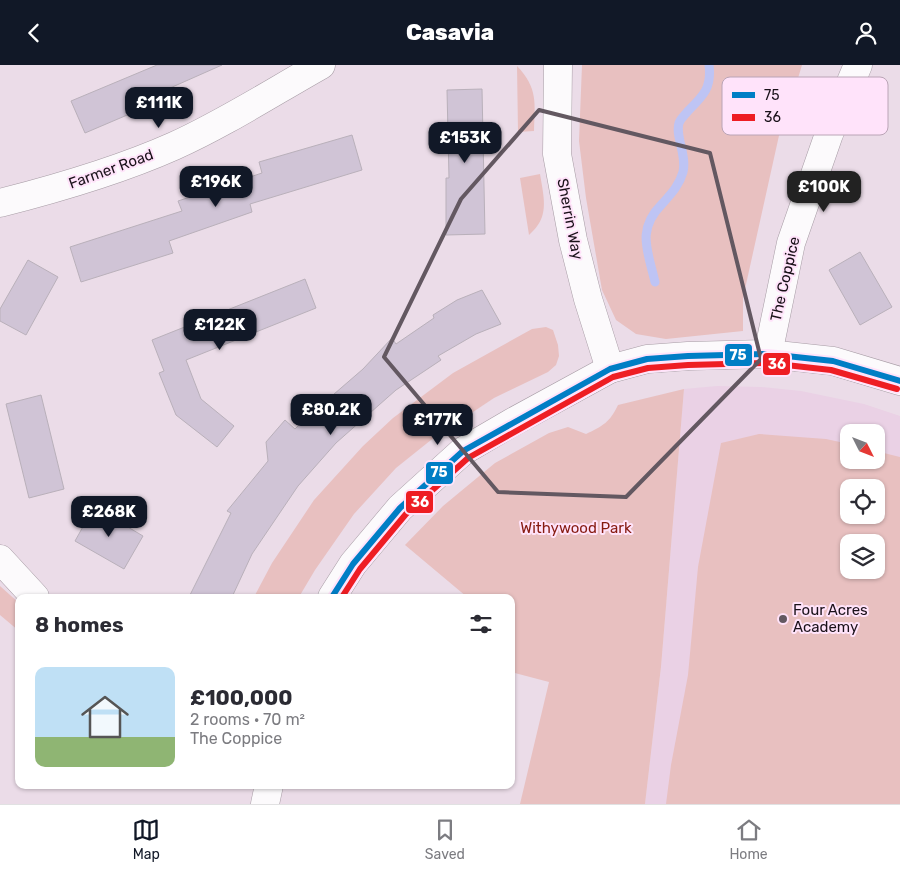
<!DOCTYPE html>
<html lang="en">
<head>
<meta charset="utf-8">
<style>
  body { margin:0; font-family:Rubik,sans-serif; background:#f2f2f3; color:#2b2b33; height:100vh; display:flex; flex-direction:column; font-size:19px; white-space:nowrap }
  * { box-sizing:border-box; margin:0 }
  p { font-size:16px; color:#7c7c81 }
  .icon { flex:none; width:28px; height:28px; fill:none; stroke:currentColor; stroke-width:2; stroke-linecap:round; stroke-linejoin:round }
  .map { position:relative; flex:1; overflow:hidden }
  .side { position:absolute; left:15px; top:529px; width:500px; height:195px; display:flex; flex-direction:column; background:#fff; border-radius:10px; box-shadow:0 1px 4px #0004 }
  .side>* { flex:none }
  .needle { width:32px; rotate:132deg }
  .controls { position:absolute; left:840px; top:359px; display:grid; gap:10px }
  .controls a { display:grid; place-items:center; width:45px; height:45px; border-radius:10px; background:#fff; box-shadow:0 1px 4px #0004; font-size:25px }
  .price { position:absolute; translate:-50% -42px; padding:0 11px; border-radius:10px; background:#111827; color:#fff; font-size:16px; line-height:32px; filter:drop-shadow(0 1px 2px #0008) }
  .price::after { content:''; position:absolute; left:50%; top:30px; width:15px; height:11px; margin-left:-8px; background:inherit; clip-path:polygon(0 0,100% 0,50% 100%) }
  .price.on { background:#222; color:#fff }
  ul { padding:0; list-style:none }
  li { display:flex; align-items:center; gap:15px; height:125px; padding:0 20px }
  li span { display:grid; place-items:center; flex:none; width:140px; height:100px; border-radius:10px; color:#555 }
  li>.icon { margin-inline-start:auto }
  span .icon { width:60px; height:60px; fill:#fffc; stroke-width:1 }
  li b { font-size:21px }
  h2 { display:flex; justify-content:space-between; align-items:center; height:60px; padding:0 20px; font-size:21px }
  header { display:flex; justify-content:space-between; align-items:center; height:65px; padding:0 20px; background:#111827; color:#fff; font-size:22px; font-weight:800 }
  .tab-bar { display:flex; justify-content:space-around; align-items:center; height:70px; border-top:1px solid #e1e1e2; background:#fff; font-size:14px; color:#7c7c81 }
  .tab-bar a { display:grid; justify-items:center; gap:2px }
  .tab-bar .on { color:#111827 }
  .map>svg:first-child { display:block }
  .built { fill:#ead1e5; fill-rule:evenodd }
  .green { fill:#e8c0c0; fill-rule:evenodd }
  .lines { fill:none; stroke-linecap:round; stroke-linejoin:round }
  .stream { stroke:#bec4f4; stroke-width:9 }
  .building { fill:#d0c4d6; stroke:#b9b0ba }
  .minor-casing { stroke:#a79ca5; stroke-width:29 }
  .minor { stroke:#fcfafc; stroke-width:28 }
  .bus-1-casing { stroke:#ffe3fa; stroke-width:10 }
  .bus-2-casing { stroke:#ffe3fa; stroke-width:10 }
  .bus-1 { stroke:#007ec5; stroke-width:6 }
  .bus-2 { stroke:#ee1d23; stroke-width:6 }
  .marked { fill:none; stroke:#635861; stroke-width:4; stroke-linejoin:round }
  .poi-dot { fill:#635861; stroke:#ffe3fa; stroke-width:2 }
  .labels { text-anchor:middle; stroke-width:4; stroke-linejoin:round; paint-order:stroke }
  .street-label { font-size:15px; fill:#1a1119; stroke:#ffe3fa }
  .park-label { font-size:15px; fill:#861a10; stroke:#ffe3fa }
  .poi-label { font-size:15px; fill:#1a1119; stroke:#ffe3fa; text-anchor:start }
  .key { fill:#ffe3fa; stroke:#baa4b6; stroke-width:1 }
  .key-label { font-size:14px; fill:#1a1119 }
  .line-badge { stroke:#ffe3fa; stroke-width:2 }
  .badge-label { font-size:14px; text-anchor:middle; font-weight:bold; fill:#fff }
</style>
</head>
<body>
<header><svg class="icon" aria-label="back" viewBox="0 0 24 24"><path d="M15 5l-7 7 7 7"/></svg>Casavia<svg class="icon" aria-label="person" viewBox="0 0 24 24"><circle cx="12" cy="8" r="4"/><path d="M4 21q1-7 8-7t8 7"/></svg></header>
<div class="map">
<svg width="900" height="739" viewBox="0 0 900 739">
  <rect width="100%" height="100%" fill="#ebdce8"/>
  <path class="built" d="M717,321L761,322L801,326L864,339L900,351V739H645L661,602L684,324ZM849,368H876V395H849ZM849,422H876V450H849ZM849,478H876V505H849Z"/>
  <g class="green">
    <polygon points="582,0 802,0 792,33 782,57 743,233 743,266 666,274 636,269 616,255 602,225 586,133 579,76"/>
    <path d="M517,1C538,23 535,38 534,66L518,67Z"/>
    <path d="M540,109C544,134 550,152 529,170L520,113Z"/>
    <polygon points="546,262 553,265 558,280 559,291 556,300 548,307 494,333 431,375 396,403 354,449 315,505 299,532 254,532 272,498 314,435 363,381 393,353 453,308 532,264"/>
    <path d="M684,324L661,602L645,739H520L549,617L511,607V532H467L405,480L443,441L495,398L549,368L568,362L586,369C603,361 610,357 618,340Z"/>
    <path d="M759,369L826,374L849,379V395H876V386L900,392V739H666L671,700L688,610L698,502L721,378ZM849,422H876V450H849ZM849,478H876V505H849Z"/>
    <polygon points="0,521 19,538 19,566 0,550"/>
  </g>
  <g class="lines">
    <path class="stream" d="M655,217C648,186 636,165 662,139C671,129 679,121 683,107C687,90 675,71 679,58C681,53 685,50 688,46C703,31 712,23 709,0"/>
  </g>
  <g class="building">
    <polygon points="157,0 222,0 143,35 146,42 85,68 71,36"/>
    <polygon points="482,24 485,169 446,170 446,113 449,113 447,25"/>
    <polygon points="352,70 362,105 250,139 252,147 169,176 173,188 81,217 70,182 182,146 178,136 262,108 259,97"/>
    <polygon points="860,187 892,242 860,260 829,205"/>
    <polygon points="28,195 58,212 26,270 0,256 0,244"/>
    <polygon points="305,214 316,243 186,295 201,334 234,361 217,382 176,350 159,308 164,306 152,275"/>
    <polygon points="482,225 501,259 476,269 438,291 441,295 396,325 336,378 298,421 252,489 232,532 189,532 231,448 227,446 268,396 266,377 285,355 295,364 304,355 363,304 392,273 396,279 434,253 433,250 457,235"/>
    <polygon points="41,330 64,424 29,433 6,339"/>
    <polygon points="94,442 143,471 124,504 75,476"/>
  </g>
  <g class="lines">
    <defs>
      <g id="minor">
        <polyline points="558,0 557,89 573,175 588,234 610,304"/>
        <path d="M0,138C59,123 118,106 174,81C225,58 273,27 321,0"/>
        <polyline points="768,289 791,178 829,69 858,0"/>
        <polyline points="0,494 35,532"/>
        <polyline points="332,532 353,499 400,443 463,386 511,358 610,304 647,294 688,291 768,289 833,296 900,316"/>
        <polyline points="265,739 269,720"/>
      </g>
    </defs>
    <use href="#minor" class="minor-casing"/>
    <use href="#minor" class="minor"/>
    <defs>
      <polyline id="bus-1" points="332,532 353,499 400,443 463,386 610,304 647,294 688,291 768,289 833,296 900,316"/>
      <polyline id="bus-2" points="342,532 360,504 406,449 468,393 613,312 648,303 688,300 768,298 831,305 897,324"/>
    </defs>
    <use href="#bus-1" class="bus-1-casing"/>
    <use href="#bus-2" class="bus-2-casing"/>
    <use href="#bus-1" class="bus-1"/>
    <use href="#bus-2" class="bus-2"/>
  </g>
  <path class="marked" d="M539,45L710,88L761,294L626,432L498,427L384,292L461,134Z"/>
  <circle class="poi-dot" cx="783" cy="554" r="5"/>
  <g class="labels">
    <g class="street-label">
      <text transform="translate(111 104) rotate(-20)" y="5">Farmer Road</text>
      <text transform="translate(570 154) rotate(79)" y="5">Sherrin Way</text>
      <text transform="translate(785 214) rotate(-77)" y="5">The Coppice</text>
    </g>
    <g class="park-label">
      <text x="576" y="468">Withywood Park</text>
    </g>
    <g class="poi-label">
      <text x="793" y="550">Four Acres<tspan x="793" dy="17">Academy</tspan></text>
    </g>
  </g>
  <rect x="722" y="12" width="166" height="58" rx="8" class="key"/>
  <rect x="732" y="27" width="23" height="6" fill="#007ec5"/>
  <rect x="732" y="49" width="23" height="7" fill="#ee1d23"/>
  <g class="key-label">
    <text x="764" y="35">75</text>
    <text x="764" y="57">36</text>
  </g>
  <g class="line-badge">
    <rect x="724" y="278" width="29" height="24" rx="5" fill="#007ec5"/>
    <rect x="762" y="287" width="29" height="24" rx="5" fill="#ee1d23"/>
    <rect x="425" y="396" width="29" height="24" rx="5" fill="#007ec5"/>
    <rect x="405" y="425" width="29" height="24" rx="5" fill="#ee1d23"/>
  </g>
  <g class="badge-label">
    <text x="738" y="295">75</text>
    <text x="777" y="304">36</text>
    <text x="439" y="412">75</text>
    <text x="420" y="442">36</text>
  </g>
</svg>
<div class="controls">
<a><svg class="needle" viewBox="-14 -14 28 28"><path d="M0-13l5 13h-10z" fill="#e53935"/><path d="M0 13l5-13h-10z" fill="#7c7c81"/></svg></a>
<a><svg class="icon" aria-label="locate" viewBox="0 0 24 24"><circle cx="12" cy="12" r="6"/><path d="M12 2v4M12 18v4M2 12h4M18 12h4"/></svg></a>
<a><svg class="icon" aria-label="layers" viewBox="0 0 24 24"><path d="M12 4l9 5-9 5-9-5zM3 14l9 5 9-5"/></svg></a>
</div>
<b class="price" style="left:159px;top:64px">£111K</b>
<b class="price" style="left:465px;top:99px">£153K</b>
<b class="price" style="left:216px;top:143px">£196K</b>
<b class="price on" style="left:824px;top:148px">£100K</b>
<b class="price" style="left:220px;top:286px">£122K</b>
<b class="price" style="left:331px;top:371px">£80.2K</b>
<b class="price" style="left:438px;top:381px">£177K</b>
<b class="price" style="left:109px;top:473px">£268K</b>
<section class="side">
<h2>8 homes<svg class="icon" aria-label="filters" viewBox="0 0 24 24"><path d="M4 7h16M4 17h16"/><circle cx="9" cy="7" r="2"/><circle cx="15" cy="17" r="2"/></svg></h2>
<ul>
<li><span style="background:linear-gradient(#bfe0f5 70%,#8fb573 0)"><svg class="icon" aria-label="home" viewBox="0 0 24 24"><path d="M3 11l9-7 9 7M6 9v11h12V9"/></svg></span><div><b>£100,000</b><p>2 rooms · 70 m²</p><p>The Coppice</p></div></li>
</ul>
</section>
</div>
<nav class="tab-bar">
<a class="on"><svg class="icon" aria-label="map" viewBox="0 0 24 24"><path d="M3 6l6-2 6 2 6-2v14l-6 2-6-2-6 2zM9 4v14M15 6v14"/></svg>Map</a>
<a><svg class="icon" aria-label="saved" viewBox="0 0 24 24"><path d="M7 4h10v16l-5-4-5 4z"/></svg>Saved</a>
<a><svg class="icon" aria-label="home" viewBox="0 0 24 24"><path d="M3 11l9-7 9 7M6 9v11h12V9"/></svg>Home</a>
</nav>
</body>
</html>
